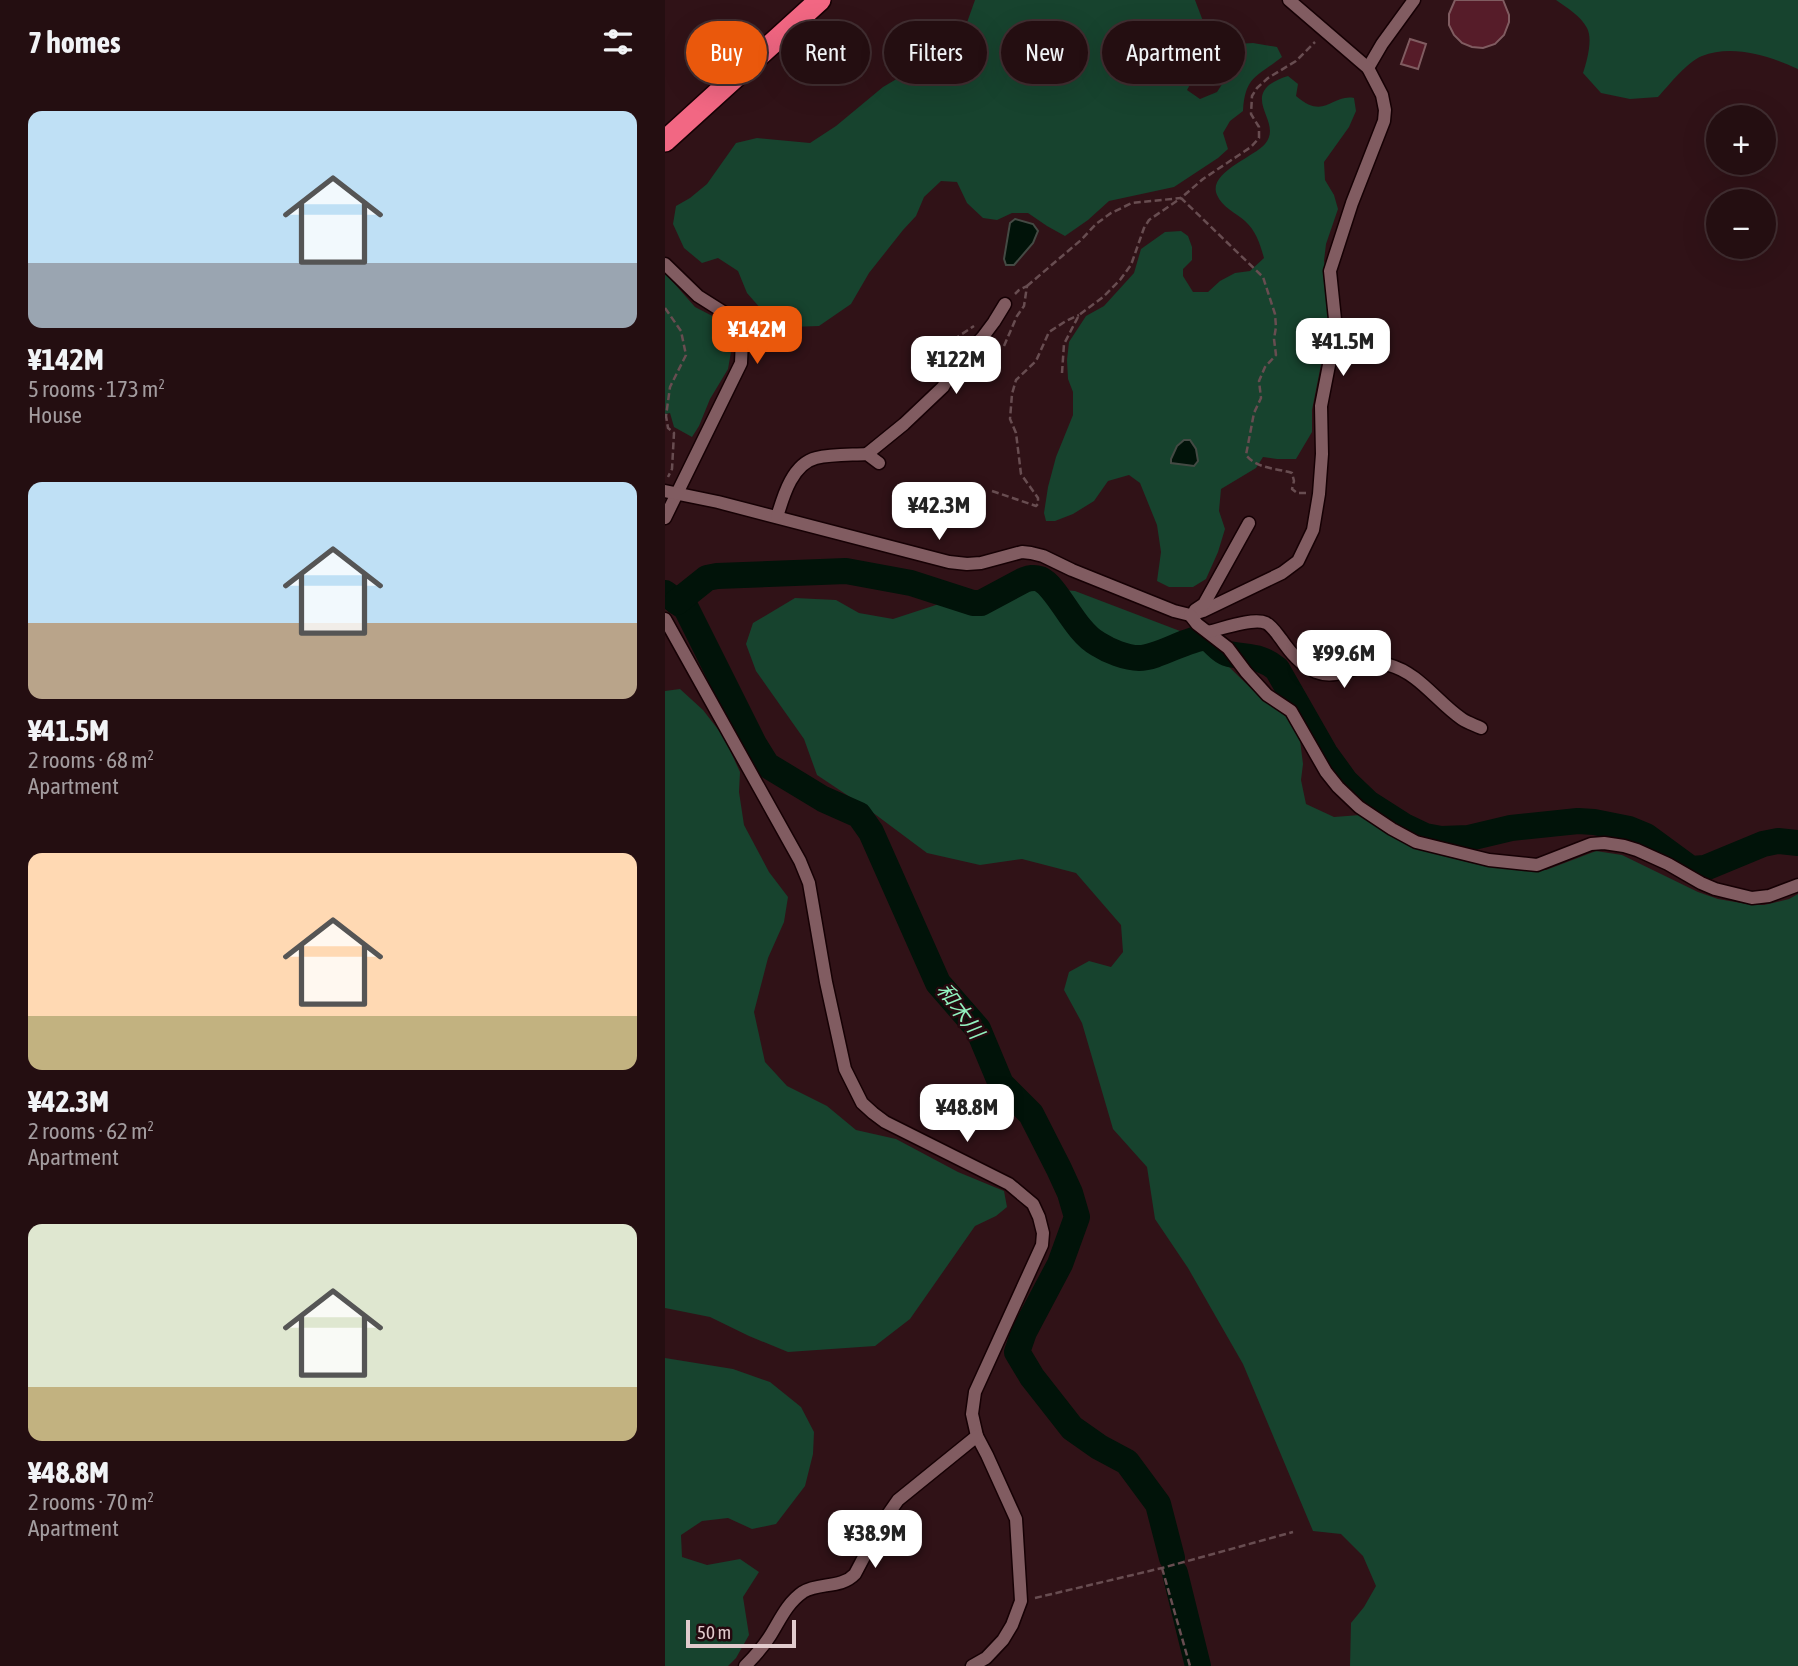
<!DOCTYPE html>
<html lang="en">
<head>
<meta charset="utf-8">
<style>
  body { margin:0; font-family:"Asap Condensed","Noto Sans JP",sans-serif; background:#2c171a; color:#f1f3f6; height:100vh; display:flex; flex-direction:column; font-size:26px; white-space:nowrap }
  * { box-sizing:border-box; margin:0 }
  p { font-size:23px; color:#a39c9f }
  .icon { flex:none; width:38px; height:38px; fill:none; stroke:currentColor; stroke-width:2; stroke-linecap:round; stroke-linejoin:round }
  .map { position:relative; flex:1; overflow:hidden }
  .panel { display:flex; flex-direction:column; background:#240e11; width:665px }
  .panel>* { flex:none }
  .top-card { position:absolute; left:21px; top:21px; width:665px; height:63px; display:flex; gap:14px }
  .fabs { position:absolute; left:1041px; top:105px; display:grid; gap:14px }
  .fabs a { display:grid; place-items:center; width:70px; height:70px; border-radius:50%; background:#240e11; box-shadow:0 7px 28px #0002,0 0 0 2px #412e31; font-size:35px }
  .scale { position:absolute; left:21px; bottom:18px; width:110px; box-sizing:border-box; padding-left:7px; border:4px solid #e1cbcd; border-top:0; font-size:19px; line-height:24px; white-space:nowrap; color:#e1cbcd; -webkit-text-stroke:5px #25090f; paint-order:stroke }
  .price { position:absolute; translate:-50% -60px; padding:0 16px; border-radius:14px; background:#fff; color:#222; font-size:23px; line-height:46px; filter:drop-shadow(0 2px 4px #0008) }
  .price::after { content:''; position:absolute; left:50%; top:42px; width:21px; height:16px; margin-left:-10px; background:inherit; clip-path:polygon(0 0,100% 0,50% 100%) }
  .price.active { background:#ea580c; color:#fff }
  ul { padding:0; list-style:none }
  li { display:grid; align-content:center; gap:14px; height:371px; padding:0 28px }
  li span { display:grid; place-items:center; height:217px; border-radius:14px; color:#555 }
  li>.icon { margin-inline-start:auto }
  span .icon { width:126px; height:126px; fill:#fffc; stroke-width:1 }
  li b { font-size:30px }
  h2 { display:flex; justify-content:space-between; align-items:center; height:84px; padding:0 28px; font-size:30px }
  .pill { padding:0 24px; border-radius:32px; background:#240e11; box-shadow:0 7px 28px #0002,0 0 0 2px #412e31; font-size:24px; line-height:63px }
  .pill.active { background:#ea580c; color:#fff }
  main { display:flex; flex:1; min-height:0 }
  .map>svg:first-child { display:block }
  .green { fill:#17432e }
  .water { fill:#011309; stroke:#444a44; stroke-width:2 }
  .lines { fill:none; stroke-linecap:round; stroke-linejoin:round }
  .river { stroke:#011309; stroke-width:26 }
  .building { fill:#561c29; stroke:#805c61; stroke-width:2 }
  .street-casing { stroke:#160004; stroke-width:15 }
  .highway-casing { stroke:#160004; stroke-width:24 }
  .path { stroke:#684d51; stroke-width:2.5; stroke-dasharray:7 3.5; stroke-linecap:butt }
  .street { stroke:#815c61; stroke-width:12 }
  .highway { stroke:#f26783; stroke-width:21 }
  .labels { text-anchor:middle; stroke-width:5; stroke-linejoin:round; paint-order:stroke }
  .water-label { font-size:21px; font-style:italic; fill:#92f2bf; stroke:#25090f }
</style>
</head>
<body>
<main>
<section class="panel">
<h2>7 homes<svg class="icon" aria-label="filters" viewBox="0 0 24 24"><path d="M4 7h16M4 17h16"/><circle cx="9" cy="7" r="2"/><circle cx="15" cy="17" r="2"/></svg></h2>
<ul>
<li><span style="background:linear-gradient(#bfe0f5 70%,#9aa5b1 0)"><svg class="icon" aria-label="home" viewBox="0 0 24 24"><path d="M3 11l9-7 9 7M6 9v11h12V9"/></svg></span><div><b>¥142M</b><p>5 rooms · 173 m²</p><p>House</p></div></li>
<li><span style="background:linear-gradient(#bfe0f5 65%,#b9a48a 0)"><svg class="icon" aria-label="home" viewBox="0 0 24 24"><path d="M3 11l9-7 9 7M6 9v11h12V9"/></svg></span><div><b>¥41.5M</b><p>2 rooms · 68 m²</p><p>Apartment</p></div></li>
<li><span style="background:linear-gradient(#ffd9b3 75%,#c2b280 0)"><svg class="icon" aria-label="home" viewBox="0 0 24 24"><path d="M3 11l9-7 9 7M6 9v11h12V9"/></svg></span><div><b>¥42.3M</b><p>2 rooms · 62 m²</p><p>Apartment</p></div></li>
<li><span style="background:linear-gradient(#dfe7d0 75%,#c2b280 0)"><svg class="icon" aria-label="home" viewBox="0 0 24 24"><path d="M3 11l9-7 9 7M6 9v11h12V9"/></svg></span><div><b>¥48.8M</b><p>2 rooms · 70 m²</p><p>Apartment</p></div></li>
</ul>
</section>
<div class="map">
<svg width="1133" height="1666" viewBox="0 0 1133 1666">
  <rect width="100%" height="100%" fill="#301217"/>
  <g class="green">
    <path d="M310,0H530L544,37L537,63L522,90L535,99L552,92L563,75L561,58L572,44L588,43L612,47L617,57C592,77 580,76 578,111L565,121L558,133L563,149L553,158L509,187L444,201L423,220L400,236L382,226L363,213H347L332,220L318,218L302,203L292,182L276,181L259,197L251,216L238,230L204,273L186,304L154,326L125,327L96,309L82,293L73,271L53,258L37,263L19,248L8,224L11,206L25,198L42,184L71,143L92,138L145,143L171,126L218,87L279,51L299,31Z"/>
    <path d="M891,0H1133V69C1105,56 1067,44 1037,56C1022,62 1004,85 993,97L965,99L936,93L918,73C922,61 928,39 922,28C916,16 901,7 891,0Z"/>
    <path d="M623,76L633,84L631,96C660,121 666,94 689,98L691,111L684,127L659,162L660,180L669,195L673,209L661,244L659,261L662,277L664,324L647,410V432L631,459H612L598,457L591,468L556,489L554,511L560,529L553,552L541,579L528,587H504L492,581L496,552L492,525L475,483L464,475L443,481L429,501L408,514L390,521H381L379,513L383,487L391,457L408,415V392L403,379L402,360L404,342L421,316L439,306L469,273L476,249L500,232L516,231L523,236L527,247V260L518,269V276L528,292H543L555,281L570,273L585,271L599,258C595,244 591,231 580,221C571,213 557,207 552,195C542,173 589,157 600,144C617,124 583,103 604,85C610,81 616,78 623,76Z"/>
    <polygon points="0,273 30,307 61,323 67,346 63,369 45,399 34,426 27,437 9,427 5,413 0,414"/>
    <polygon points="364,587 410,591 515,631 561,664 595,697 623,718 635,740 638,764 636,780 641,804 669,817 695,815 747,848 807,863 881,870 931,851 957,855 1033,892 1053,899 1082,904 1099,905 1124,899 1133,894 1133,1666 685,1666 686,1623 699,1607 711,1586 698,1556 676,1534 648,1531 578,1364 523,1268 490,1219 482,1167 448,1129 417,1023 399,990 404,972 424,961 446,967 458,952 456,925 411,873 357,859 315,865 262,853 203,809 152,775 139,739 91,671 81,644 88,623 130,598 171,600 194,613 228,619 277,603"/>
    <polygon points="15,689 38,710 59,737 75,772 74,792 79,825 104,872 123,897 119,922 103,958 89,1012 100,1062 122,1086 162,1106 191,1130 231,1139 293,1172 339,1191 342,1207 331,1216 310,1226 245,1319 210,1346 123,1352 84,1336 45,1317 0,1308 0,691"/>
    <polygon points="0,1358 68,1369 105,1382 136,1407 149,1432 148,1454 140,1486 111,1524 87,1529 63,1518 37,1521 16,1535 17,1557 42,1565 75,1559 94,1572 78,1597 84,1635 71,1658 63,1666 0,1666"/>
  </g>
  <g class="water">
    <polygon points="350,219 368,224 373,231 368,243 349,265 341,265 339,259 345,223"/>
    <polygon points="519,440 525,440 531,449 533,461 529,466 506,463 506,459 512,446"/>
  </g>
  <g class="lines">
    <g class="river">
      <polyline points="0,593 21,608 89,744 102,765 158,799 194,815 206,832 273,983 313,1029 336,1084 366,1114 394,1169 405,1193 412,1217 395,1264 359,1332 352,1352 367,1377 407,1428 434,1447 462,1462 493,1504 507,1558"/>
      <path d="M12,602L42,578L52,576L181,571L246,583L308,603H316L359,580C365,578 369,577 375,579C393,587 409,631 433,644C444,651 461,658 474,658C493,658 520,639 542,637C548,642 556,652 564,654C584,658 595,655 612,669L660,753L681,782L703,803L739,826L760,836L776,839L804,838L846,828L913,821L929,822L964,829L981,836L1026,869L1040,868L1098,844L1113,841L1133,843"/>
      <polyline points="510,1573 533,1666"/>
    </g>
  </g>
  <g class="building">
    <polygon points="790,0 838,0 844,15 844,22 839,35 830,44 818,48 807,47 797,43 789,35 784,25 784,14"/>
    <polygon points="745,39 761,44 753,69 736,64"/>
  </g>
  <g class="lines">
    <defs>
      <g id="street">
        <polyline points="703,68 717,44 749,0"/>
        <polyline points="0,264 33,296 63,315 77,338 76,363 0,518"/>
        <polyline points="202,454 239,424 278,387 291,364 317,338 329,322 340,304"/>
        <polyline points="0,491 53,502 284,562 302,564 316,563 357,552 366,553 378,556 407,570 509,611 525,615 538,611 617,573 633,561 648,530 654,494 657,454 656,406 671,329 665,271 687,203 719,121 720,110 717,95 703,68 624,0"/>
        <path d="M112,517C118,497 127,464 151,458C167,454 186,455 202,454L214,463"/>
        <polyline points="530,610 539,604 584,523"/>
        <polyline points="525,615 532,624 563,648 581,672 602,695 626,711 661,772 673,787 694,807 727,829 751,842 824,860 872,865 926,844 939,843 959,846 972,850 1003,864 1036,883 1050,889 1087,898 1104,896 1133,885"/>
        <polyline points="0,619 135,861 144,883 161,982 180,1069 197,1103 208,1113 220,1122 344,1184 368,1204 374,1217 378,1233 377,1245 310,1392 307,1414 312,1436 322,1455 351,1519 356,1601 347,1625 338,1640 321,1658 307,1666"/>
        <path d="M543,632C557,629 588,617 601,623C607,626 612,634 616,639C625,652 636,666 651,672C676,682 699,658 724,665C754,673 772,702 797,719C803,723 810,725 816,728"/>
        <path d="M80,1666C89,1657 98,1647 105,1636C115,1620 122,1603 138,1592C154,1582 176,1589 190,1574L217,1523L233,1500L312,1436"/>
      </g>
      <polyline id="highway" points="0,141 155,0"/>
    </defs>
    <use href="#street" class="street-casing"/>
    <use href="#highway" class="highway-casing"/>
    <g class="path">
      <polyline points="362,286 416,240 431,224 446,213 467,203 516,198"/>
      <polyline points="0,308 16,331 21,355 5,387 1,416 3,428 9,433 7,469 3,477"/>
      <polyline points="339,346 352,316 359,306 362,286 354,290 350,294"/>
      <polyline points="259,351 288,340 309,326"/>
      <polyline points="397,373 399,344 414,315 438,297 455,280 466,265 479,228 484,220 516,198"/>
      <polyline points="327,491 371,506 373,504 373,498 356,474 351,433 345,419 347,394 351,380 371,361 384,332 401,321 414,315"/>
      <path d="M641,493H632L627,489L629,481L627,473C611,468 592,469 581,455L589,413L596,398L594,381L600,367L611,355L609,339L611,327L610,314L598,277L516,198L538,179L586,147L594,138V127L586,114L587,96L592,88L603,78L631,61L650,42"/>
      <polyline points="497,1568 525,1666"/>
      <polyline points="370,1598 497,1568 628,1532"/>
    </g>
    <use href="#street" class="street"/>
    <use href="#highway" class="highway"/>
  </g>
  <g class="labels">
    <g class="water-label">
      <text transform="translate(295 1011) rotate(54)" y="7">和木川</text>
    </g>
  </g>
</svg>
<div class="fabs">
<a>+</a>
<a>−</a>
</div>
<div class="scale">50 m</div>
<b class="price active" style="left:92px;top:366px">¥142M</b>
<b class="price" style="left:678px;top:378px">¥41.5M</b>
<b class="price" style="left:291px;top:396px">¥122M</b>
<b class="price" style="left:274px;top:542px">¥42.3M</b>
<b class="price" style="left:679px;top:690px">¥99.6M</b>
<b class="price" style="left:302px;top:1144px">¥48.8M</b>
<b class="price" style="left:210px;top:1570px">¥38.9M</b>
<div class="top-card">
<a class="pill active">Buy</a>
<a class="pill">Rent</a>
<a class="pill">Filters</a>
<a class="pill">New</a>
<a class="pill">Apartment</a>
</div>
</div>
</main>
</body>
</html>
